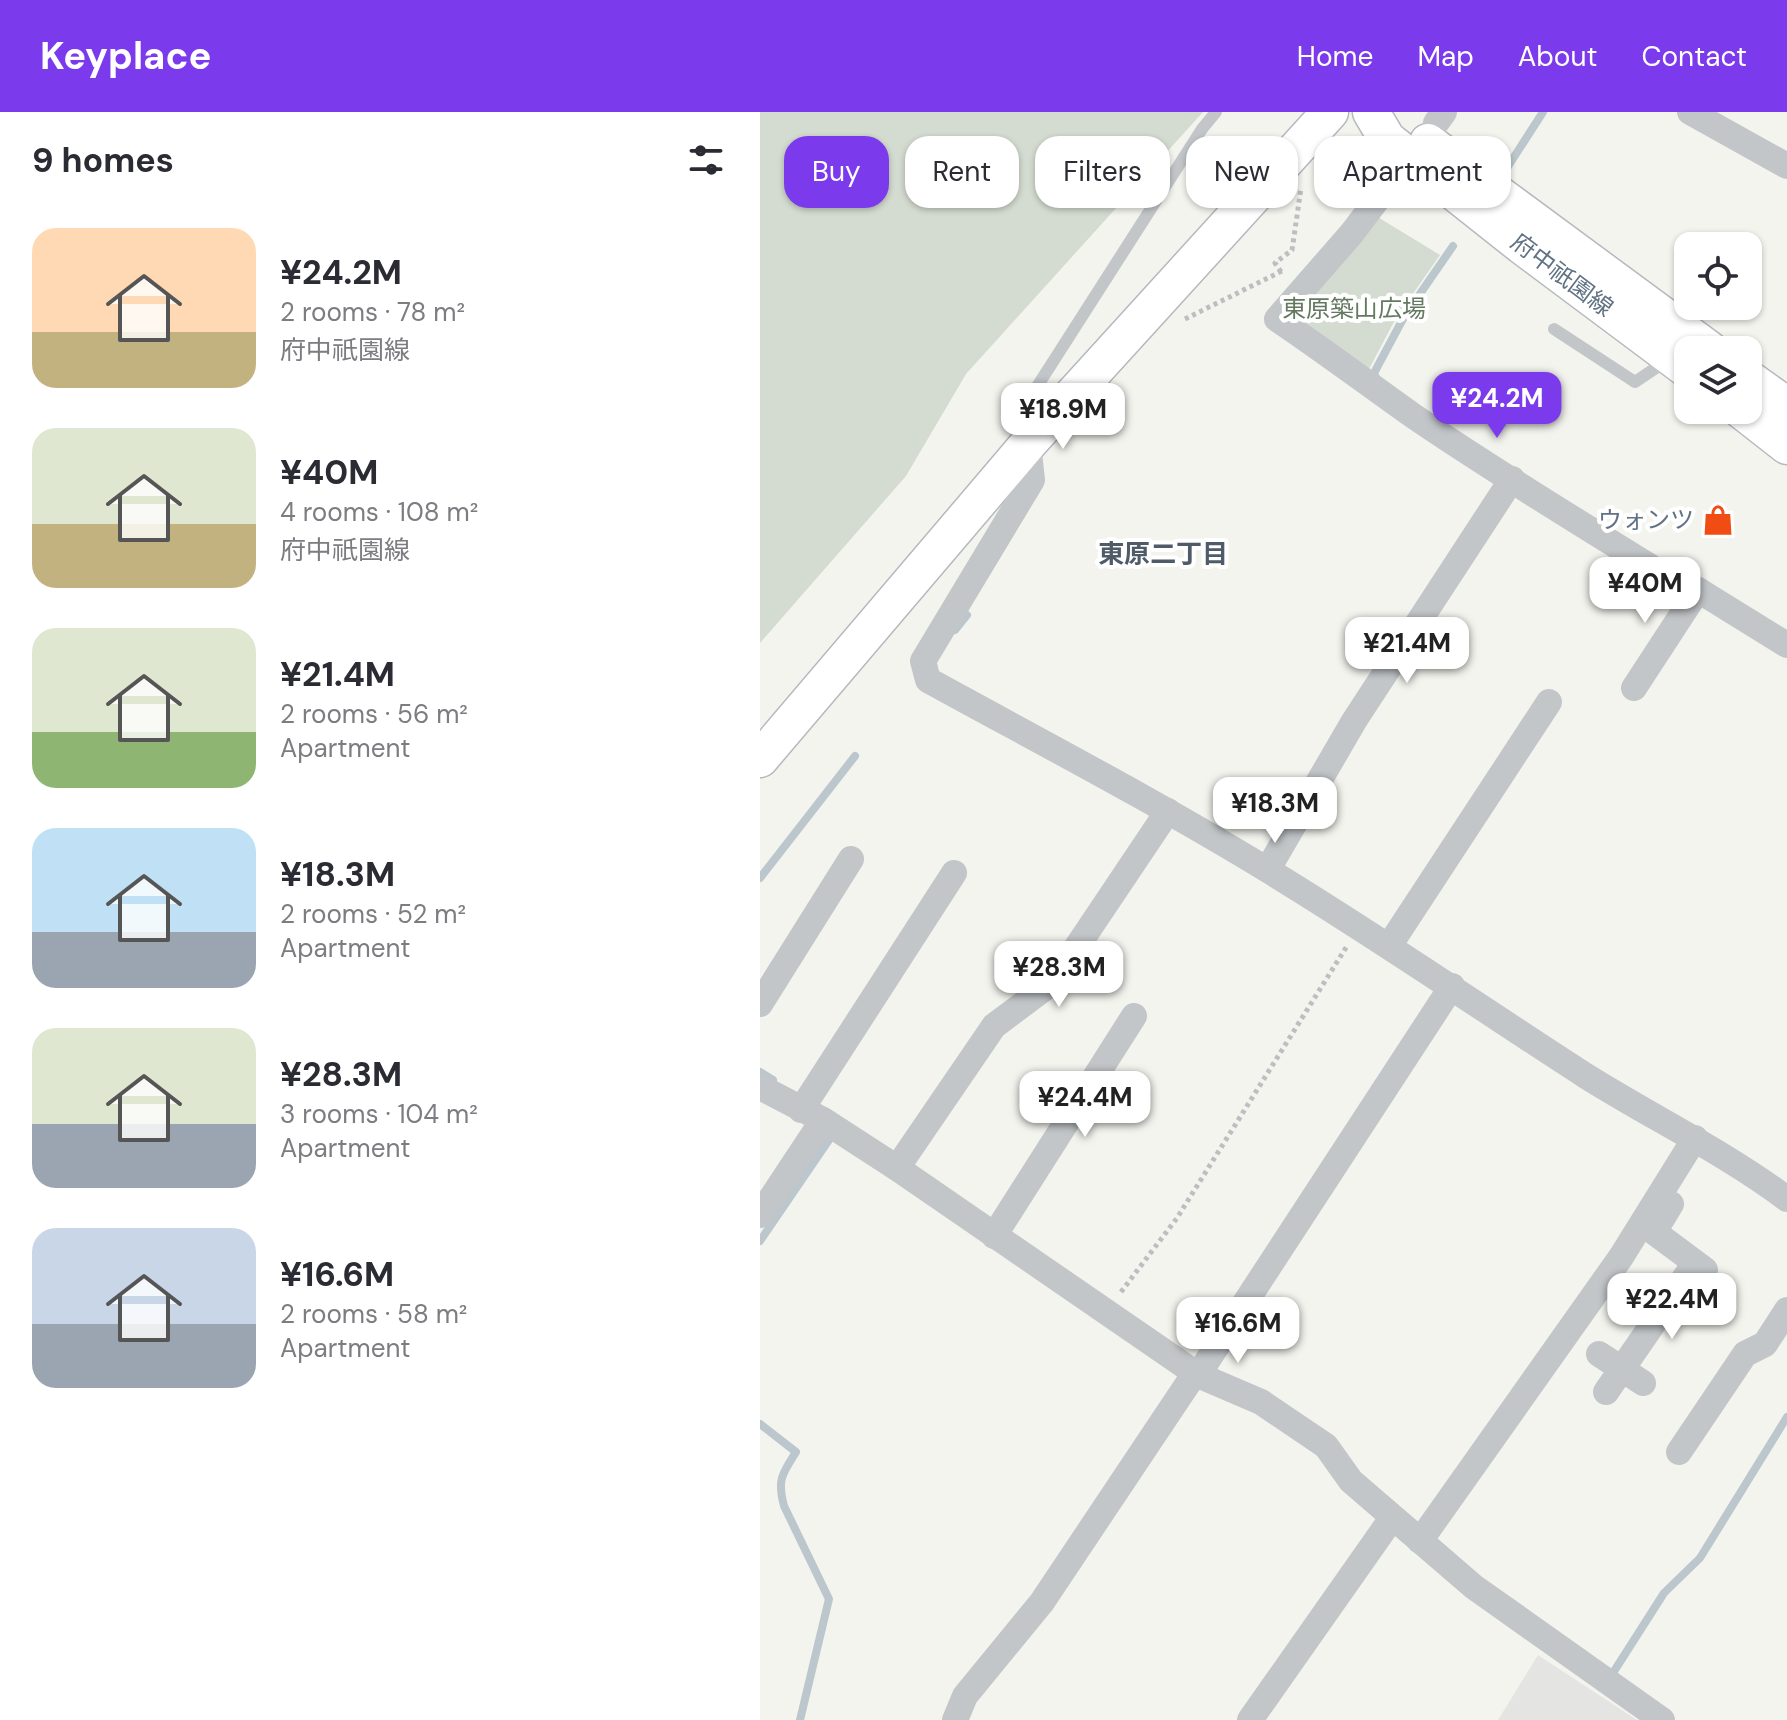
<!DOCTYPE html>
<html lang="en">
<head>
<meta charset="utf-8">
<style>
  body { margin:0; font-family:"DM Sans","Noto Sans JP",sans-serif; background:#f7f7f7; color:#2b2b33; height:100vh; display:flex; flex-direction:column; font-size:30px; white-space:nowrap }
  * { box-sizing:border-box; margin:0 }
  p { font-size:26px; color:#7c7c81 }
  .icon { flex:none; width:44px; height:44px; fill:none; stroke:currentColor; stroke-width:2; stroke-linecap:round; stroke-linejoin:round }
  .map { position:relative; flex:1; overflow:hidden }
  .details { display:flex; flex-direction:column; background:#fff; width:760px }
  .details>* { flex:none }
  .banner { position:absolute; left:24px; top:24px; width:760px; height:72px; display:flex; gap:16px }
  .controls { position:absolute; left:914px; top:120px; display:grid; gap:16px }
  .controls a { display:grid; place-items:center; width:88px; height:88px; border-radius:16px; background:#fff; box-shadow:0 2px 6px #0004; font-size:40px }
  .price { position:absolute; translate:-50% -68px; padding:0 18px; border-radius:16px; background:#fff; color:#222; font-size:26px; line-height:52px; filter:drop-shadow(0 2px 4px #0008) }
  .price::after { content:''; position:absolute; left:50%; top:48px; width:24px; height:18px; margin-left:-12px; background:inherit; clip-path:polygon(0 0,100% 0,50% 100%) }
  .price.active { background:#7c3aed; color:#fff }
  ul { padding:0; list-style:none }
  li { display:flex; align-items:center; gap:24px; height:200px; padding:0 32px }
  li span { display:grid; place-items:center; flex:none; width:224px; height:160px; border-radius:24px; color:#555 }
  li>.icon { margin-inline-start:auto }
  span .icon { width:96px; height:96px; fill:#fffc; stroke-width:1 }
  li b { font-size:34px }
  h2 { display:flex; justify-content:space-between; align-items:center; height:96px; padding:0 32px; font-size:34px }
  .chip { padding:0 28px; border-radius:24px; background:#fff; box-shadow:0 2px 6px #0004; font-size:28px; line-height:72px }
  .chip.active { background:#7c3aed; color:#fff }
  header { display:flex; align-items:center; gap:48px; box-sizing:border-box; height:112px; padding:0 40px; background:#7c3aed; color:#fff }
  header strong { font-size:38px }
  nav { display:flex; gap:44px; margin-inline-start:auto; font-size:28px }
  main { display:flex; flex:1; min-height:0 }
  .map>svg:first-child { display:block }
  .built { fill:#e4e5e3 }
  .green { fill:#d4dbd0 }
  .lines { fill:none; stroke-linecap:round; stroke-linejoin:round }
  .stream { stroke:#bbc7cc; stroke-width:8 }
  .street-tunnel { stroke:#cfd4d4; stroke-width:26; stroke-dasharray:26 13; stroke-linecap:butt }
  .secondary-casing { stroke:#b4b9be; stroke-width:39 }
  .path { stroke:#bcbec0; stroke-width:5; stroke-dasharray:4 4; stroke-linecap:butt }
  .lane { stroke:#c2c6c9; stroke-width:12 }
  .street { stroke:#c2c6c9; stroke-width:26 }
  .secondary { stroke:#fff; stroke-width:36 }
  .labels { text-anchor:middle; stroke-width:8; stroke-linejoin:round; paint-order:stroke }
  .street-label { font-size:24px; fill:#607283; stroke:#fff }
  .park-label { font-size:24px; fill:#647960; stroke:#fff }
  .poi-label { font-size:24px; fill:#607283; stroke:#fff; text-anchor:end }
  .neighbourhood-label { font-size:26px; font-weight:bold; fill:#4f5c67; stroke:#fff }
</style>
</head>
<body>
<header>
<strong>Keyplace</strong>
<nav><a>Home</a><a>Map</a><a>About</a><a>Contact</a></nav>
</header>
<main>
<section class="details">
<h2>9 homes<svg class="icon" aria-label="filters" viewBox="0 0 24 24"><path d="M4 7h16M4 17h16"/><circle cx="9" cy="7" r="2"/><circle cx="15" cy="17" r="2"/></svg></h2>
<ul>
<li><span style="background:linear-gradient(#ffd9b3 65%,#c2b280 0)"><svg class="icon" aria-label="home" viewBox="0 0 24 24"><path d="M3 11l9-7 9 7M6 9v11h12V9"/></svg></span><div><b>¥24.2M</b><p>2 rooms · 78 m²</p><p>府中祇園線</p></div></li>
<li><span style="background:linear-gradient(#dfe7d0 60%,#c2b280 0)"><svg class="icon" aria-label="home" viewBox="0 0 24 24"><path d="M3 11l9-7 9 7M6 9v11h12V9"/></svg></span><div><b>¥40M</b><p>4 rooms · 108 m²</p><p>府中祇園線</p></div></li>
<li><span style="background:linear-gradient(#dfe7d0 65%,#8fb573 0)"><svg class="icon" aria-label="home" viewBox="0 0 24 24"><path d="M3 11l9-7 9 7M6 9v11h12V9"/></svg></span><div><b>¥21.4M</b><p>2 rooms · 56 m²</p><p>Apartment</p></div></li>
<li><span style="background:linear-gradient(#bfe0f5 65%,#9aa5b1 0)"><svg class="icon" aria-label="home" viewBox="0 0 24 24"><path d="M3 11l9-7 9 7M6 9v11h12V9"/></svg></span><div><b>¥18.3M</b><p>2 rooms · 52 m²</p><p>Apartment</p></div></li>
<li><span style="background:linear-gradient(#dfe7d0 60%,#9aa5b1 0)"><svg class="icon" aria-label="home" viewBox="0 0 24 24"><path d="M3 11l9-7 9 7M6 9v11h12V9"/></svg></span><div><b>¥28.3M</b><p>3 rooms · 104 m²</p><p>Apartment</p></div></li>
<li><span style="background:linear-gradient(#c9d6e8 60%,#9aa5b1 0)"><svg class="icon" aria-label="home" viewBox="0 0 24 24"><path d="M3 11l9-7 9 7M6 9v11h12V9"/></svg></span><div><b>¥16.6M</b><p>2 rooms · 58 m²</p><p>Apartment</p></div></li>
</ul>
</section>
<div class="map">
<svg width="1027" height="1608" viewBox="0 0 1027 1608">
  <rect width="100%" height="100%" fill="#f4f4ef"/>
  <polygon class="built" points="778,1543 877,1608 738,1608"/>
  <g class="green">
    <polygon points="0,0 443,0 206,262 146,364 0,531"/>
    <polygon points="616,104 680,143 636,206 609,257 532,206"/>
  </g>
  <g class="lines">
    <g class="stream">
      <polyline points="745,59 783,0"/>
      <polyline points="617,268 614,261 644,205 693,134"/>
      <polyline points="195,518 207,503"/>
      <polyline points="0,766 95,644"/>
      <polyline points="0,960 13,968"/>
      <polyline points="0,1129 71,1025"/>
      <path d="M0,1312L36,1340C22,1362 17,1368 24,1394L69,1487L40,1608"/>
      <polyline points="851,1564 904,1481 940,1446 1027,1305"/>
    </g>
    <polyline class="street-tunnel" points="620,84 659,33"/>
    <defs>
      <g id="secondary">
        <polyline points="611,0 627,27 762,134 928,258"/>
        <polyline points="668,30 950,238"/>
        <polyline points="988,266 1027,294"/>
        <polyline points="981,298 1027,334"/>
        <polyline points="0,647 268,332 570,0"/>
      </g>
    </defs>
    <use href="#secondary" class="secondary-casing"/>
    <g class="path">
      <polyline points="521,160 515,151 532,138 541,76"/>
      <polyline points="425,207 524,158"/>
      <polyline points="361,1180 417,1106 587,834"/>
    </g>
    <g class="lane">
      <polyline points="794,217 875,270 909,247"/>
      <polyline points="265,326 259,315 264,295 442,17 456,0"/>
    </g>
    <g class="street">
      <polyline points="930,0 1027,54"/>
      <polyline points="676,11 684,0"/>
      <path d="M620,84L592,121L517,207C563,238 607,271 652,303C741,364 835,420 926,477L938,478L1027,533"/>
      <path d="M268,332L272,368L163,549L168,568C281,630 396,690 506,757C615,823 719,895 826,964C893,1006 964,1040 1027,1087"/>
      <polyline points="874,576 938,478"/>
      <polyline points="508,757 594,609 752,367"/>
      <polyline points="629,834 789,590"/>
      <polyline points="0,892 91,747"/>
      <polyline points="0,975 63,1008 137,1056 438,1263 501,1290 566,1334 591,1369 714,1475 902,1608"/>
      <polyline points="41,998 194,761"/>
      <polyline points="137,1056 234,914 294,869 408,699"/>
      <polyline points="911,1092 894,1120 945,1158"/>
      <polyline points="0,1103 63,1008"/>
      <polyline points="234,1124 374,904"/>
      <polyline points="839,1242 883,1271"/>
      <polyline points="846,1280 935,1151"/>
      <polyline points="919,1340 985,1242 1005,1232 1027,1198"/>
      <polyline points="660,1429 861,1145 935,1026"/>
      <polyline points="195,1608 205,1584 282,1490 429,1270 438,1263 692,874"/>
      <polyline points="490,1608 632,1406"/>
    </g>
    <use href="#secondary" class="secondary"/>
  </g>
  <defs>
    <symbol id="shop-bare" viewBox="-9 -9 18 18"><path d="M-5-2.5h2.3a2.7 3.5 0 0 1 5.4 0H5L5.5 6h-11ZM-1.5-2.5h3a1.5 2.3 0 0 0-3 0Z" fill="#f04c13" stroke="#fff" stroke-width="2.5" paint-order="stroke"/></symbol>
  </defs>
  <g fill-rule="evenodd">
    <use href="#shop-bare" x="936" y="386" width="44" height="44"/>
  </g>
  <g class="labels">
    <g class="street-label">
      <text transform="translate(802 163) rotate(37)" y="8">府中祇園線</text>
    </g>
    <g class="park-label">
      <text x="594" y="205">東原築山広場</text>
    </g>
    <g class="poi-label">
      <text x="934" y="416">ウォンツ</text>
    </g>
    <g class="neighbourhood-label">
      <text x="403" y="451">東原二丁目</text>
    </g>
  </g>
</svg>
<div class="controls">
<a><svg class="icon" aria-label="locate" viewBox="0 0 24 24"><circle cx="12" cy="12" r="6"/><path d="M12 2v4M12 18v4M2 12h4M18 12h4"/></svg></a>
<a><svg class="icon" aria-label="layers" viewBox="0 0 24 24"><path d="M12 4l9 5-9 5-9-5zM3 14l9 5 9-5"/></svg></a>
</div>
<b class="price active" style="left:737px;top:328px">¥24.2M</b>
<b class="price" style="left:303px;top:339px">¥18.9M</b>
<b class="price" style="left:885px;top:513px">¥40M</b>
<b class="price" style="left:647px;top:573px">¥21.4M</b>
<b class="price" style="left:515px;top:733px">¥18.3M</b>
<b class="price" style="left:299px;top:897px">¥28.3M</b>
<b class="price" style="left:325px;top:1027px">¥24.4M</b>
<b class="price" style="left:912px;top:1229px">¥22.4M</b>
<b class="price" style="left:478px;top:1253px">¥16.6M</b>
<div class="banner">
<a class="chip active">Buy</a>
<a class="chip">Rent</a>
<a class="chip">Filters</a>
<a class="chip">New</a>
<a class="chip">Apartment</a>
</div>
</div>
</main>
</body>
</html>
